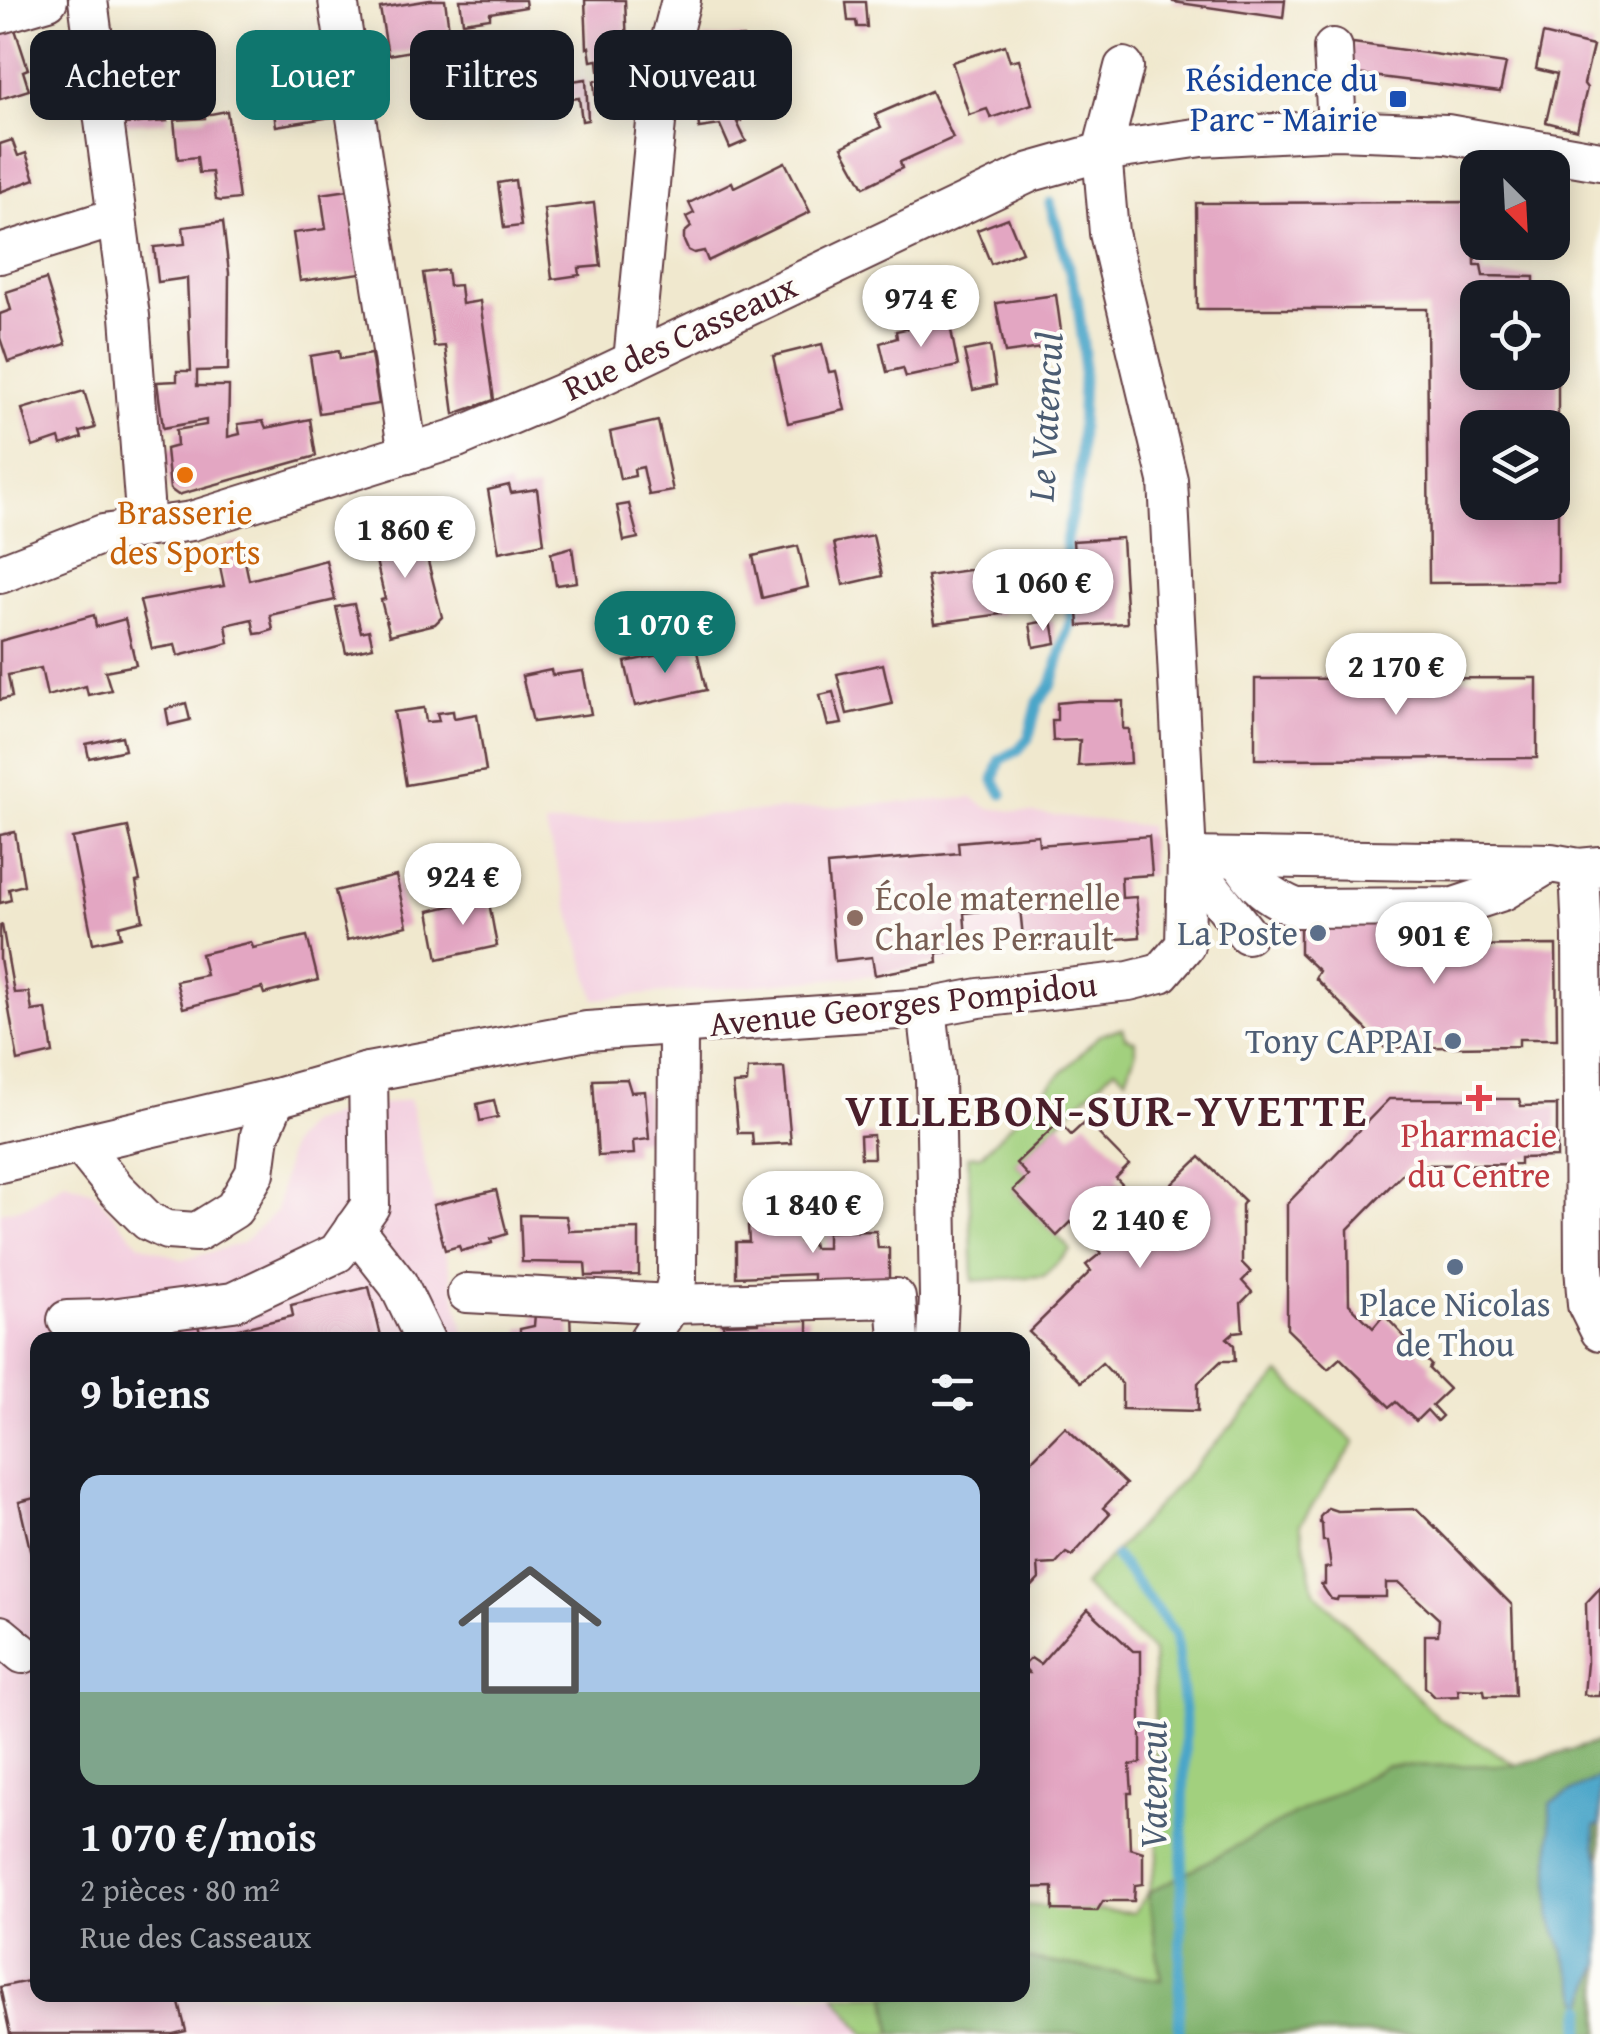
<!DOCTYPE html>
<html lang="fr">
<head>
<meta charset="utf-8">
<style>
  body { margin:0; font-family:"Gentium Book Plus",serif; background:#242831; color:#f1f3f6; height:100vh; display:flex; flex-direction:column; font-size:38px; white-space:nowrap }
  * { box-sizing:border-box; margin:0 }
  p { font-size:32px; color:#9ea1a6 }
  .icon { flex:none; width:55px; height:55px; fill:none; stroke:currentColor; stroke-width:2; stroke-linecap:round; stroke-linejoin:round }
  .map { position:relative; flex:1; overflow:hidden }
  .sheet { position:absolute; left:30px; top:1332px; width:1000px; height:670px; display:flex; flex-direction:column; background:#171b24; border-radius:20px; box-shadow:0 5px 25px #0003 }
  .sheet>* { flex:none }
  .guide { position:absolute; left:30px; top:30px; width:1000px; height:90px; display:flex; gap:20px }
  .needle { width:65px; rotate:156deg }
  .fabs { position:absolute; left:1460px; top:150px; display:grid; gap:20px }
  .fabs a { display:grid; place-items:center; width:110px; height:110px; border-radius:20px; background:#171b24; box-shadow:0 5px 25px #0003; font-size:50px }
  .price { position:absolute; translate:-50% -85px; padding:0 22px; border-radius:35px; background:#fff; color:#222; font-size:32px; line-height:65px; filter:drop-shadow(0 2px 5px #0008) }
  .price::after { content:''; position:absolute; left:50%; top:60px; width:30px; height:22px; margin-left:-15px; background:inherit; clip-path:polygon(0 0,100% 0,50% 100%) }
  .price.active { background:#0f766e; color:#fff }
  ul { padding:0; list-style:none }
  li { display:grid; align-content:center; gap:20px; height:530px; padding:0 50px }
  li+li { border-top:2px solid #363941 }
  li span { display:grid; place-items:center; height:310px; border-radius:20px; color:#555 }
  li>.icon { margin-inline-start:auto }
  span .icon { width:180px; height:180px; fill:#fffc; stroke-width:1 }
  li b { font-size:42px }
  h2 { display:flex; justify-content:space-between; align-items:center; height:120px; padding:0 50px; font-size:42px }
  .tag { padding:0 35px; border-radius:20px; background:#171b24; box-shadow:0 5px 25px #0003; font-size:35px; line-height:90px }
  .tag.active { background:#0f766e; color:#fff }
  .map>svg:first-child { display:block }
  .built { fill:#f3cfdf }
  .green { fill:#a2d07e; stroke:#767854; stroke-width:2.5 }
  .forest { fill:#81b26d; stroke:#66684c; stroke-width:2.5 }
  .water { fill:#4ca6c9; stroke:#4b627a; stroke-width:2.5 }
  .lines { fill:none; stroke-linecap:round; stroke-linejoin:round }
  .stream { stroke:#4ca6c9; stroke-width:11 }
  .building { fill:#e3a6c2; fill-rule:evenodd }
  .minor-casing { stroke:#633d43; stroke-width:42 }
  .minor { stroke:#fff; stroke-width:38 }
  .transit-dot { fill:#1a4fb4; stroke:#fdfcf7; stroke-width:4 }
  .food-dot { fill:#e8710a; stroke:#fdfcf7; stroke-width:4 }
  .education-dot { fill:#8d6e63; stroke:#fdfcf7; stroke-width:4 }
  .service-dot { fill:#5c6f8a; stroke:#fdfcf7; stroke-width:4 }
  .health-dot { fill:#e0444e; stroke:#fdfcf7; stroke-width:4 }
  .labels { text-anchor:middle; stroke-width:8; stroke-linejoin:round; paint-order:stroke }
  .transit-label { font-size:35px; fill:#164399; stroke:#fdfcf7; text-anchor:end }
  .street-label { font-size:35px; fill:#4a1f2b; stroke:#fdfcf7 }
  .food-label { font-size:35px; fill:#c56008; stroke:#fdfcf7 }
  .education-label { font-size:35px; fill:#785e54; stroke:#fdfcf7; text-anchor:start }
  .service-label { font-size:35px; fill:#4e5e75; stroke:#fdfcf7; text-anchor:end }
  .health-label { font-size:35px; fill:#be3a42; stroke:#fdfcf7 }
  .water-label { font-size:38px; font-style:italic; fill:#4b5c72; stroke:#fdfcf7 }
  .district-label { font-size:45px; font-weight:bold; letter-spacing:2.5px; fill:#4a1f2b; stroke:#fdfcf7 }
</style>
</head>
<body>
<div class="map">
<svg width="1600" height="2034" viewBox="0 0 1600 2034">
  <rect width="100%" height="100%" fill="#fdfcf7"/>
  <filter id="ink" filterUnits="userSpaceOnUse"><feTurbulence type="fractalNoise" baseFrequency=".01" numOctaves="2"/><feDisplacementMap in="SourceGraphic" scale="20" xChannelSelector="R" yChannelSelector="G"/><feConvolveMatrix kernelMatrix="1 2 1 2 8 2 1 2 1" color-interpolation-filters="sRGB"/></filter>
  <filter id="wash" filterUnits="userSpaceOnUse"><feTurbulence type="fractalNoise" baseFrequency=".0048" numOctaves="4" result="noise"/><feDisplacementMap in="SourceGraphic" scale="40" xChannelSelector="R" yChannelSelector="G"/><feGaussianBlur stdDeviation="2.25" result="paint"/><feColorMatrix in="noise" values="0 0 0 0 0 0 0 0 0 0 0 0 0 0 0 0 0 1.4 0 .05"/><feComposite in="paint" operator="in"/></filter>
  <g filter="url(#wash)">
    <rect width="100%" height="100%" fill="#f0e8ce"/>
    <g class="built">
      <polygon points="972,798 988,808 1148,826 1152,875 1121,878 1123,898 1136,897 1140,937 1024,947 875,975 595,999 545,825"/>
      <polygon points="410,1099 466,1340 38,1340 38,1995 835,1995 865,2034 0,2034 0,1212 27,1206 65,1182 93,1191 138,1243 183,1260 242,1243 276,1211 289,1146 307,1123 339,1113"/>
    </g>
    <g class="green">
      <polygon points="1122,1028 1125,1037 1135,1041 1135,1054 1126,1078 1115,1068 1016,1163 1028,1176 1014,1191 1071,1250 1044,1276 973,1281 968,1156 981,1155 1099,1035"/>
      <polygon points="1280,1374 1355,1443 1300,1524 1314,1591 1438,1718 1516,1765 1600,1742 1600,2034 865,2034 835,1995 1022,1995 1023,1905 1134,1913 1148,1893 1158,1857 1153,1652 1083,1586"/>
    </g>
    <polygon class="forest" points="1600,1742 1600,2034 892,2034 887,1995 1022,1995 1023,1958 1161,1980 1148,1893 1386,1766 1516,1765"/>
    <polygon class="water" points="1600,1777 1600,1826 1595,1826 1595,1845 1600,1861 1600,1963 1584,2008 1550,1915 1550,1803"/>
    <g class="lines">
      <g class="stream">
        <polyline points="1002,794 994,780 1000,760 1017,751 1029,737 1038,702 1052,684 1071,619 1066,540 1079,481 1084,352 1077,297 1050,203"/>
        <polyline points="1116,1557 1175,1634 1185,1718 1179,2034"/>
        <polyline points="1580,2034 1584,2008"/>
      </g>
    </g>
    <g id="blocks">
      <g class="building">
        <polygon points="430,0 445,0 451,44 388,55 380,8"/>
        <polygon points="460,0 525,0 526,7 490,13 490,18 463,22"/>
        <polygon points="585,0 625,0 627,45 608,46 610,60 636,60 632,105 596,105 594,81 600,80 598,60 591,61 589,47 587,48"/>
        <polygon points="1173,0 1285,0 1283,18 1173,2"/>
        <polygon points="846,2 865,2 867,27 857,27 856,21 848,21"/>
        <polygon points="9,23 11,31 15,29 28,69 23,71 29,90 0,99 0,26"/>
        <polygon points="1543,34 1593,46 1584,84 1587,88 1577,130 1546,122 1557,74 1536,69"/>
        <polygon points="743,37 745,61 739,61 741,121 737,122 746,141 730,148 720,125 699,128 694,64 705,64 704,39"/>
        <polygon points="1353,43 1506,64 1500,92 1348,73"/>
        <polygon points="1005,45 1010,61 1019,59 1032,104 991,118 987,109 969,115 952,62"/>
        <polygon points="197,58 203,100 166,103 167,121 126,124 125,109 166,103 161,63"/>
        <polygon points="329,59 338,116 276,126 267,68"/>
        <polygon points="139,65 143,82 122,84 120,67"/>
        <polygon points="586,79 588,120 582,121 579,98 542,103 538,86"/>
        <polygon points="931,91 953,138 900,162 902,168 864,187 842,147 881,127 875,115"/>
        <polygon points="227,111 239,199 221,201 216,200 212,172 199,173 197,157 178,159 174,120 205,118 205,115"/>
        <polygon points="12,140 18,156 26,153 35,179 0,192 0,144"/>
        <polygon points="785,162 810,212 708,261 704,251 694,253 688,250 684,241 684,233 691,227 686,217 694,213 689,203 732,182 734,187"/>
        <polygon points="515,180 521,226 504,228 498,183"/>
        <polygon points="349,190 361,273 300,281 293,233 326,229 321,194"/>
        <path d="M1474,202L1475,265H1481L1483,276L1534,277V298H1478V372H1552V323L1558,324V582L1429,583L1427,309H1197L1196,203ZM1478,428H1552V502H1478Z"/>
        <polygon points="594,203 601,266 579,268 580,275 552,279 544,209"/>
        <polygon points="1008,218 1022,252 991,264 977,230"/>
        <polygon points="223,222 229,273 228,370 197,371 197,386 229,386 228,437 240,434 238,424 263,421 266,428 310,419 316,456 178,495 170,489 166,449 177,446 176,430 206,425 206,420 163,428 157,382 177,381 177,371 191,371 187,278 158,282 154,247 185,244 183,227"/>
        <polygon points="447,270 449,286 460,285 462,304 480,301 494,400 454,414 445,346 434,347 423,273"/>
        <polygon points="46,279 66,344 8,362 0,338 0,314 11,310 6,292"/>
        <polygon points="1056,295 1063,345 1005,353 996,303"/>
        <polygon points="949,320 958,366 906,377 903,368 887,372 880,343 897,338 896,331"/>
        <polygon points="822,344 829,372 836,371 845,410 788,423 773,356"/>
        <polygon points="990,346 996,385 973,390 964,351"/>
        <polygon points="339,351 340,359 371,354 379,404 319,413 310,356"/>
        <polygon points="84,391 95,428 80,432 82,438 61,445 59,438 33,447 22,409"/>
        <polygon points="658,421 673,491 649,495 643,467 634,469 635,476 620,479 610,432"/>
        <polygon points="509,485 511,493 537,489 544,543 499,552 488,490"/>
        <polygon points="629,504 638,538 624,541 617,506"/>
        <polygon points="392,526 394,536 420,530 442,617 435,624 390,635 381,600 385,599 369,531"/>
        <polygon points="873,535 882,576 843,585 834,543"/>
        <polygon points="1122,538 1127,623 1079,626 1073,541"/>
        <polygon points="241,542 249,580 326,560 335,600 270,615 273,630 263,633 255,634 252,619 226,625 229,643 178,656 175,645 152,649 140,601 224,586 216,548"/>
        <polygon points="798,546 808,587 762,598 753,556"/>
        <polygon points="572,547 577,582 556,585 551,553"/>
        <polygon points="996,566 1002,614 935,623 927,576"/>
        <polygon points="354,604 361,632 369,630 373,647 346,653 336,607"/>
        <polygon points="94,615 96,627 125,619 136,665 105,671 111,690 88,695 86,686 47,696 41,668 8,675 12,697 0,700 0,641"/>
        <polygon points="1052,620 1056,643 1034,647 1030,624"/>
        <polygon points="696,647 706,690 635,706 625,662"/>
        <polygon points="883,664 892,704 847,714 837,674"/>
        <polygon points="551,670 552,675 583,671 591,714 533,722 522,676"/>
        <polygon points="1537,678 1537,758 1255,759 1255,679"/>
        <polygon points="833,692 842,724 828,726 820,695"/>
        <polygon points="1078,701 1123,701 1123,729 1129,729 1131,763 1078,766 1080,740 1053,741 1052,720 1057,720 1057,703"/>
        <polygon points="186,703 190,720 169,725 166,709"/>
        <polygon points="424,708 426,722 439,721 437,713 453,711 454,718 477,714 486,771 406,785 394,712"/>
        <polygon points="122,736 125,750 89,758 86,744"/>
        <polygon points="128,827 140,881 136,882 143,920 119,926 121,937 93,943 72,838"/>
        <polygon points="15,832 24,885 9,889 11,900 0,903 0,835"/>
        <polygon points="1038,835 1039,845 1149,836 1152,875 1121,877 1122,898 1136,897 1140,937 1024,947 1020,908 989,910 964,913 967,950 937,953 938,963 875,975 872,957 835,961 827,865 959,853 958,842"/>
        <polygon points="396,876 407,926 347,940 335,891"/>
        <polygon points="488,897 497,946 438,959 429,911"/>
        <polygon points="1380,920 1407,946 1556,945 1557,1039 1519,1039 1519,1046 1385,1048 1315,978 1319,971 1300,953 1300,921"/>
        <polygon points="2,925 14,993 29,992 32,1011 46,1009 53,1053 18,1061 0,959 0,926"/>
        <polygon points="307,936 318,980 264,994 262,988 183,1008 176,981 206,975 201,954 251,942 253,948"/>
        <polygon points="784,1067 791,1143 753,1145 752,1133 738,1133 733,1084 747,1083 748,1069"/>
        <polygon points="627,1079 631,1092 645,1091 649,1139 633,1141 634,1154 598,1156 593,1080"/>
        <polygon points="1389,1099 1519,1099 1521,1106 1557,1105 1557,1157 1520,1158 1520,1164 1411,1165 1348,1229 1349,1304 1373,1328 1384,1315 1431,1365 1429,1369 1449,1389 1432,1405 1442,1416 1437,1421 1427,1410 1416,1421 1396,1402 1390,1407 1340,1358 1328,1369 1287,1329 1287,1204"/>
        <polygon points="494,1100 498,1117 480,1121 477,1104"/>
        <polygon points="1086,1121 1129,1165 1116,1178 1146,1209 1200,1157 1245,1201 1242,1205 1242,1263 1251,1272 1242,1281 1252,1292 1241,1303 1243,1331 1234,1332 1227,1338 1234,1345 1235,1361 1221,1361 1198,1383 1198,1411 1122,1409 1122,1384 1102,1363 1081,1382 1029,1332 1091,1271 1086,1265 1101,1253 1071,1222 1057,1236 1013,1190 1028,1176 1016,1163 1059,1122 1071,1135"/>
        <polygon points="873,1135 874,1158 861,1158 860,1136"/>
        <polygon points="496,1190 507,1234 491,1239 492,1243 461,1251 459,1246 445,1250 433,1205"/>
        <polygon points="520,1215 566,1216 569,1231 639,1229 639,1275 586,1276 585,1263 522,1262"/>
        <polygon points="748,1226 798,1226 800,1241 812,1242 813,1248 827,1248 827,1232 876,1231 878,1248 889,1248 889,1282 813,1284 813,1274 736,1277 736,1242 749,1242"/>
        <polygon points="369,1287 382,1340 178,1340 173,1320 196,1315 201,1338 293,1316 291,1305"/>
        <polygon points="570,1312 571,1340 520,1340 520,1329 534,1326 535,1314"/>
        <polygon points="808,1316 808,1340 724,1340 723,1324 759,1323 759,1318"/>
        <polygon points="1065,1427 1126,1484 1103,1508 1110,1514 1072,1556 1066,1553 1056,1564 1038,1565 1039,1579 1022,1597 1022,1479 1026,1474 1022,1470"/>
        <polygon points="38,1497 38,1575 36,1575 19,1502"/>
        <polygon points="1328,1508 1337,1511 1417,1509 1512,1605 1515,1696 1485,1696 1484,1690 1458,1689 1459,1696 1435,1697 1425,1687 1425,1635 1438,1635 1439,1619 1400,1583 1386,1583 1386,1597 1338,1597 1337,1600 1331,1599 1321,1584 1325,1584 1325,1568 1331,1567 1327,1541 1323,1541 1322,1524 1320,1523 1320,1517"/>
        <polygon points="1600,1588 1600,1696 1589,1696 1584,1694 1587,1663 1586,1603"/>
        <polygon points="1088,1609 1133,1651 1141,1651 1141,1763 1130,1765 1132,1793 1128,1793 1130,1848 1143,1852 1143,1884 1135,1885 1134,1901 1103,1901 1097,1911 1053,1910 1053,1887 1022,1888 1022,1673 1029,1673 1023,1666 1031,1658 1040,1664"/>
        <polygon points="38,1979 38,1995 177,1995 186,2031 173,2034 10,2034 0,1987"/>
      </g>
    </g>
  </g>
  <g filter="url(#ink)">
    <use href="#blocks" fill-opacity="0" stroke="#633d43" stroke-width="2.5"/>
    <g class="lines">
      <defs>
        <g id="minor">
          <polyline points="88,0 130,316 146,527"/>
          <polyline points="338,0 408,454"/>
          <polyline points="0,14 48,0"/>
          <polyline points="1333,48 1337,130"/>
          <polyline points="0,254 117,217"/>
          <polyline points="633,361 660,81 681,0"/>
          <polyline points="0,574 103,534 192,521 457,438 593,380 1031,172 1102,152 1202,137 1337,130 1447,134 1600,161"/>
          <polyline points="1187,857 1551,863 1579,868 1600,866"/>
          <polyline points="1187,857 1247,934"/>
          <path d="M1239,858C1254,885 1268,896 1296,908L1454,907L1503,891L1548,864"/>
          <polyline points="1579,868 1582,936 1584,1267 1587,1305 1600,1331"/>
          <polyline points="927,1008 935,1079 939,1297 937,1340"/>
          <polyline points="80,1144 116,1189 148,1221 167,1230 197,1232 234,1209 255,1173 260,1135 276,1098"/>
          <polyline points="0,1163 276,1098 368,1072 587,1031 927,1008 979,998 1129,981 1161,973 1185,945 1187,857 1168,480 1109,233 1102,152 1124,67"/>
          <polyline points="354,1228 398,1284 425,1340"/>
          <polyline points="467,1293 671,1304 896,1298 899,1340"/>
          <polyline points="67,1320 103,1319 233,1302 337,1253 370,1206 368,1072"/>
          <polyline points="648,1340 671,1304 677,1280 678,1026"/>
          <polyline points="0,1635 23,1654"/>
        </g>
      </defs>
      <use href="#minor" class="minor-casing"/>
      <use href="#minor" class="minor"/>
    </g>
  </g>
  <rect class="transit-dot" x="1388" y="89" width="20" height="20" rx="5"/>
  <circle class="food-dot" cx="185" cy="475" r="10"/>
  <circle class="education-dot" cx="855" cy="918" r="10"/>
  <g class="service-dot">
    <circle cx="1318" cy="933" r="10"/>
    <circle cx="1453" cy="1041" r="10"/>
    <circle cx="1455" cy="1267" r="10"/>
  </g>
  <path class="health-dot" d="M1474 1083h10v10h10v10h-10v10h-10v-10h-10v-10h10z"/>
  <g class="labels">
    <g class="transit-label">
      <text x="1378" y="91">Résidence du<tspan x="1378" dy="40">Parc - Mairie</tspan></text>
    </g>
    <g class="street-label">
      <text transform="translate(680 337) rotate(-25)" y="12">Rue des Casseaux</text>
      <text transform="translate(903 1004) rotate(-6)" y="12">Avenue Georges Pompidou</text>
    </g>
    <g class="food-label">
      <text x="185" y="524">Brasserie<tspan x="185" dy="40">des Sports</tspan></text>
    </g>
    <g class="education-label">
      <text x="875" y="910">École maternelle<tspan x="875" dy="40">Charles Perrault</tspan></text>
    </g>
    <g class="service-label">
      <text x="1298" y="945">La Poste</text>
      <text x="1433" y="1053">Tony CAPPAI</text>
      <text x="1455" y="1316" text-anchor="middle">Place Nicolas<tspan x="1455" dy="40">de Thou</tspan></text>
    </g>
    <g class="health-label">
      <text x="1479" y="1147">Pharmacie<tspan x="1479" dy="40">du Centre</tspan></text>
    </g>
    <g class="water-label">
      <text transform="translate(1045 417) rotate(-87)" y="13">Le Vatencul</text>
      <text transform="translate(1153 1785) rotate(-90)" y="13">Vatencul</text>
    </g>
    <g class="district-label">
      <text x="1107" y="1126">VILLEBON-SUR-YVETTE</text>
    </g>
  </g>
</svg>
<div class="fabs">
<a><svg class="needle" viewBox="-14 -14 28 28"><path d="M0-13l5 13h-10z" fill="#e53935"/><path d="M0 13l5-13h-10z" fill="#9ea1a6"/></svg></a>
<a><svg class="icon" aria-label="locate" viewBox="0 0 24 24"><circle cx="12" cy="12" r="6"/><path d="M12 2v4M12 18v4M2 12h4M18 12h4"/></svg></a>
<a><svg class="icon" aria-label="layers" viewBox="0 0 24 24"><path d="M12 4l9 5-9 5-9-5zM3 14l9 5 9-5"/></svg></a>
</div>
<b class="price" style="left:921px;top:350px">974 €</b>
<b class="price" style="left:405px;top:581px">1 860 €</b>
<b class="price" style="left:1043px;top:634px">1 060 €</b>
<b class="price active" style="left:665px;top:676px">1 070 €</b>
<b class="price" style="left:1396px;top:718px">2 170 €</b>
<b class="price" style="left:463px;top:928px">924 €</b>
<b class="price" style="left:1434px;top:987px">901 €</b>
<b class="price" style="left:813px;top:1256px">1 840 €</b>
<b class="price" style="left:1140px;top:1271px">2 140 €</b>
<div class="guide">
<a class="tag">Acheter</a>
<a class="tag active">Louer</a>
<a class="tag">Filtres</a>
<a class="tag">Nouveau</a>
</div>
<section class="sheet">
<h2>9 biens<svg class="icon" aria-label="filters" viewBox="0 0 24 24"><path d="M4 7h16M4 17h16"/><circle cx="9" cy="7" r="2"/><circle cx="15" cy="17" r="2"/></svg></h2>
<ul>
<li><span style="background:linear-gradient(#a9c7e8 70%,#7fa58c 0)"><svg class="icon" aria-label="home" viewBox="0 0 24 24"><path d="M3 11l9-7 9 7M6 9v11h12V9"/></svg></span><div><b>1 070 €/mois</b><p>2 pièces · 80 m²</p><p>Rue des Casseaux</p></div></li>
</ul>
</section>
</div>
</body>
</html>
